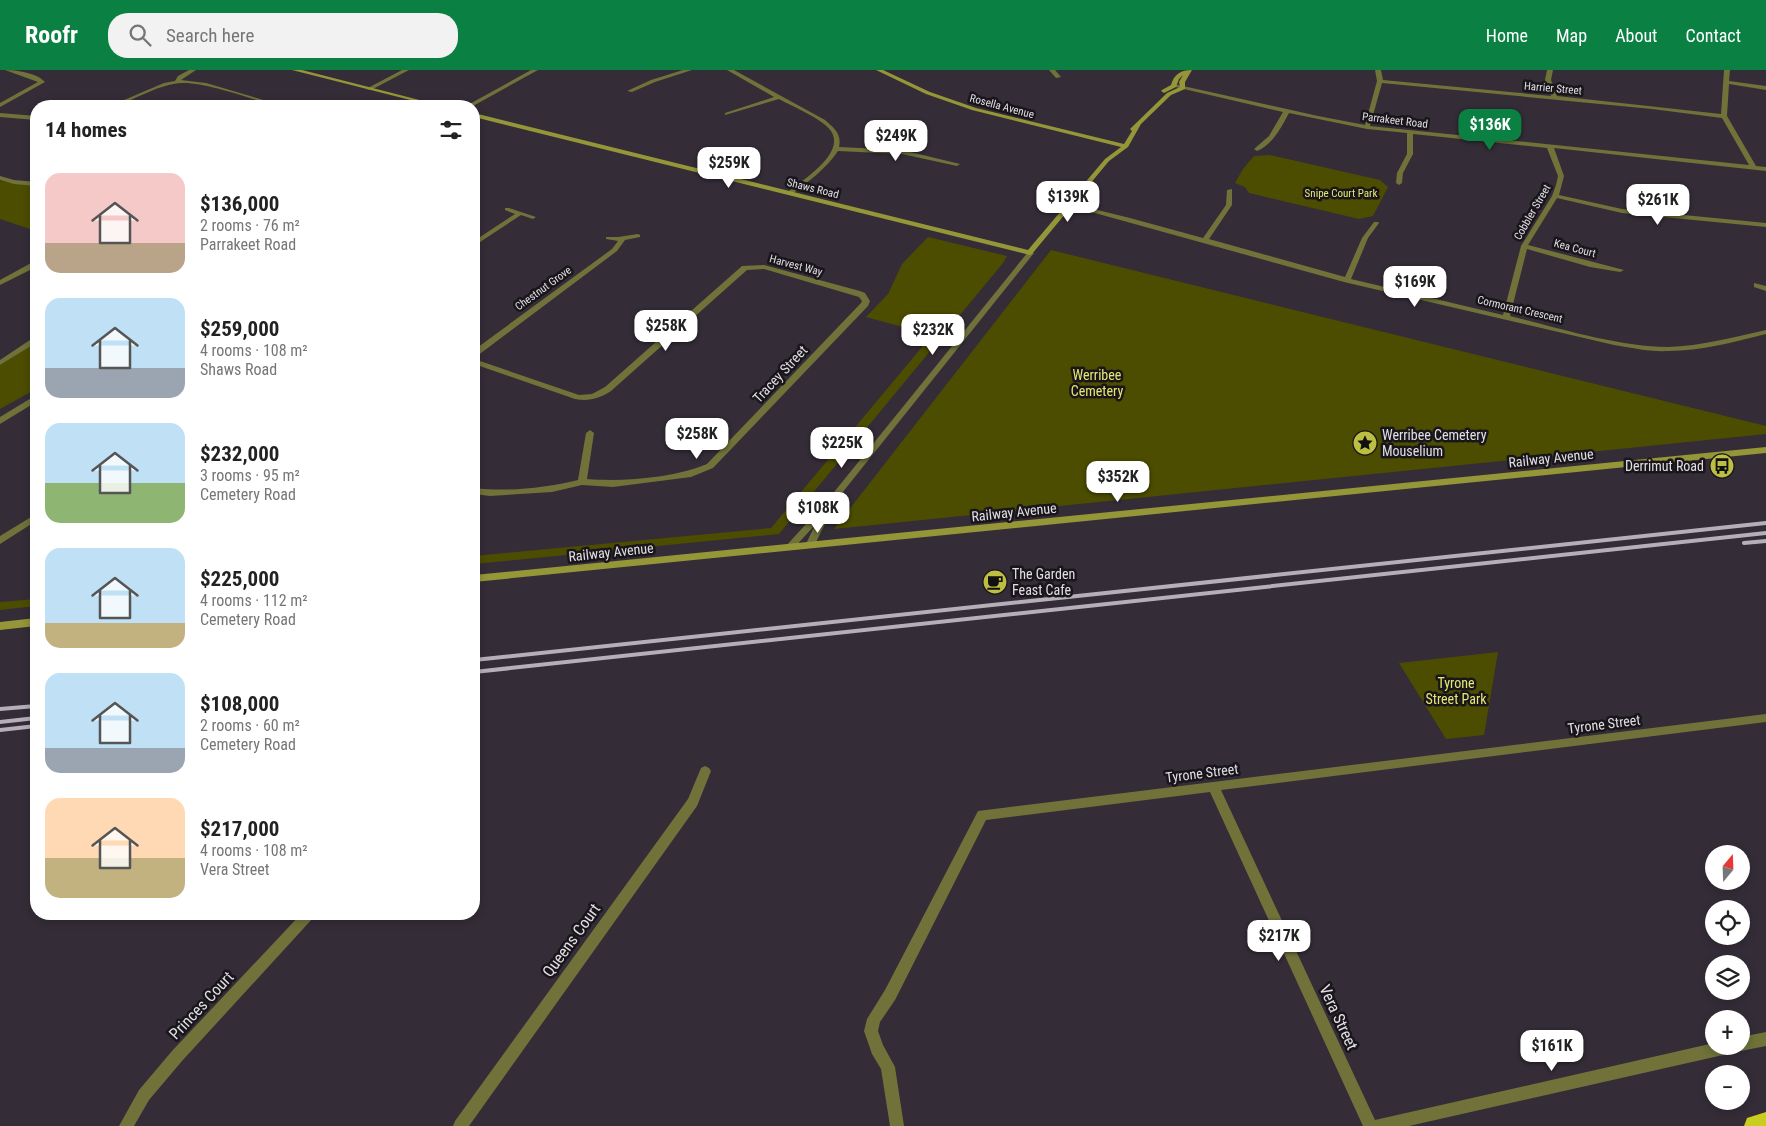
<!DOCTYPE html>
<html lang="en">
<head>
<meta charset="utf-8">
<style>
  body { margin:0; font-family:"Roboto Condensed",sans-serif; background:#f2f2f2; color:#222; height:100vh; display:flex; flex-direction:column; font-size:19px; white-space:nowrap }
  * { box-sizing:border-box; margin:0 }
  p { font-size:16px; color:#767676 }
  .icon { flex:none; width:28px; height:28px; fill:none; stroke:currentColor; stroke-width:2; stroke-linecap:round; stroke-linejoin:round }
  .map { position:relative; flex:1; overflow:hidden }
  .details { position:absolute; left:30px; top:30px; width:450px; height:820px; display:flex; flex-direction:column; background:#fff; border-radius:20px; box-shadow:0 2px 8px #0003 }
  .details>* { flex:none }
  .needle { width:32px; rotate:19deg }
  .fabs { position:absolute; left:1705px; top:775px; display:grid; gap:10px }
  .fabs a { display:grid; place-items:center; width:45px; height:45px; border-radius:50%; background:#fff; box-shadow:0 2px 8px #0003; font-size:25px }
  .price { position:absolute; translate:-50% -42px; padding:0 11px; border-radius:10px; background:#fff; color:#222; font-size:16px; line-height:32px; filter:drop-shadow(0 1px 2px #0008) }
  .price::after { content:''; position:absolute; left:50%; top:30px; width:15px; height:11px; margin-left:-8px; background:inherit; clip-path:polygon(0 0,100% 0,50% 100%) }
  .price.active { background:#0b8043; color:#fff }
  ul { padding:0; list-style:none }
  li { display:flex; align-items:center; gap:15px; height:125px; padding:0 15px }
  li span { display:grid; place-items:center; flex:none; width:140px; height:100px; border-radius:15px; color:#555 }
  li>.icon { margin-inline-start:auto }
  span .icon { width:60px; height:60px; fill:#fffc; stroke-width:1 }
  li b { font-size:21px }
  h2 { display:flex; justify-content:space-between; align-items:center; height:60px; padding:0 15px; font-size:21px }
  header { display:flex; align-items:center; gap:30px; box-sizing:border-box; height:70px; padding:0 25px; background:#0b8043; color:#fff }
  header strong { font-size:24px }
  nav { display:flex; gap:28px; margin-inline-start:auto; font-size:18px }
  .search { width:350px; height:45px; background:#f2f2f2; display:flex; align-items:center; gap:12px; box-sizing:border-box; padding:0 18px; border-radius:20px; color:#767676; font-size:19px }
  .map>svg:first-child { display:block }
  .green { fill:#4c4d00 }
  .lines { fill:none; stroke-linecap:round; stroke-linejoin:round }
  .street { fill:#70723a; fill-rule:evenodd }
  .secondary { fill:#949637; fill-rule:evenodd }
  .highway { fill:#cacc1e; fill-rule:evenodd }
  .rail { stroke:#b5b0b8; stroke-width:4 }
  .labels { text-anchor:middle; stroke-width:5; stroke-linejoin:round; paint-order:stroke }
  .far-street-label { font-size:11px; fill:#e2dee4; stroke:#19161b }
  .far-park-label { font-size:11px; fill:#e5e871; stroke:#19161b }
  .street-label { font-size:14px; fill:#e2dee4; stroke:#19161b }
  .park-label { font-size:14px; fill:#e5e871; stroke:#19161b }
  .poi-label { font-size:14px; fill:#e2dee4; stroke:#19161b; text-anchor:start }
  .near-street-label { font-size:16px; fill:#e2dee4; stroke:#19161b }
</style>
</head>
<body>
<header>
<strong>Roofr</strong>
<div class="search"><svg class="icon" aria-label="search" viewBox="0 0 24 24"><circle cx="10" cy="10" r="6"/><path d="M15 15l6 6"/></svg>Search here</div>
<nav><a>Home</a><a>Map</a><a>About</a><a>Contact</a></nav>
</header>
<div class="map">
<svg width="1766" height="1056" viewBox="0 0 1766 1056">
  <rect width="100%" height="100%" fill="#342c37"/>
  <g class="green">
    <polygon points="1270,85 1380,110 1388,117 1373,146 1359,149 1249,123 1245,117 1235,113 1243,99 1254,86"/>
    <polygon points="0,111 36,116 36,161 0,149"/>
    <polygon points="928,167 1007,186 1003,193 779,464 474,494 474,486 771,458 932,265 866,247 888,224 902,194"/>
    <polygon points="1051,180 1766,356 1766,364 834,459"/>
    <polygon points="36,273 36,319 0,339 0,295"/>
    <polygon points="36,529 36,536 0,540 0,532"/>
    <polygon points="1498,582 1484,665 1446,669 1399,593"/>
  </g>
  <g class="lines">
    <g class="street">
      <path d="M5,0C17,0 37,3 45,12L0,37V33L38,12Z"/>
      <path d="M189,0H196L181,10L206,13L284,36H276C252,29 205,12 182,13C160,14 137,28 117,36H110L164,13L175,11L178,6Z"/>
      <polygon points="402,0 409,0 371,20 366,19"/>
      <polygon points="531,0 538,0 473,36 466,36"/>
      <polygon points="683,0 692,0 655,12 632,22 627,21 651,10"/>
      <path d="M727,0H734L825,50C834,58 842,64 839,77L902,80L960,94L957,96L902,84L838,81C826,99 809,111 792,124H788V122C802,110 846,84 831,61C822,48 793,37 779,29L725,45V43L774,27Z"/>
      <polygon points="1049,0 1055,0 1061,7 1056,8"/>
      <path d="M1375,0H1381L1383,10L1551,26L1545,10L1547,0H1553L1551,10L1557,26L1721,44L1724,0H1730L1729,11L1766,16V20L1729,14L1727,46L1756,96L1766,97V101L1554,78L1564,106L1559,125L1622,139L1766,153V157L1622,143L1557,128L1528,175L1624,200L1620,202L1590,197L1527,179L1510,246C1558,258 1619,277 1668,277C1701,276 1734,267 1766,260V264C1734,272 1701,281 1668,281C1650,282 1632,278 1614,275L1344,212L1066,135L1069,133L1130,148L1203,168L1226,135L1227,120L1232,119V135L1209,169L1345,207L1362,168L1374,152H1378L1379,153L1368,168L1351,209L1503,245L1521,176L1552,126L1556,115L1558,106L1547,78L1413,64V84L1403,103L1402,113L1399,115L1396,113L1397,103L1407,84V63L1367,59L1289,43C1281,58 1273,74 1257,81L1254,79L1269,66L1283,42L1171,16L1174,14L1318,46L1365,55L1377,11ZM1382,13L1652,39L1722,48L1749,95L1370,56Z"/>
      <polygon points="0,43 36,46 36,50 0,47"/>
      <polygon points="0,106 14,110 36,112 36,116 14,114 0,110"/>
      <polygon points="505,138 509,138 536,147 533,149 521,145 474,176 474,171 515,144 505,140"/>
      <polygon points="638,164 640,165 640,167 625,170 617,181 477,286 474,286 474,280 612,179 618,171 606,169 606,167 618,167"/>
      <polygon points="1028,182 1034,183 830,438 832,440 813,478 807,478 805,476 815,455 792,480 786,480 784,478 786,476 826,432"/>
      <polygon points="33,192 36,192 36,197 0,215 0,210"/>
      <path d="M764,195L860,221L865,223L870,231L868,236L713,398L691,407L613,417L582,415L552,422L490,426L474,424V418C508,422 545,418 578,410L586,363L590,360L594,363L587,409C623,412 673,408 707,394L861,233L862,231L859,227L764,199L747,200L611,321C600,328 589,332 575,329L474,294V289L579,325L592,324L605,317L742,196Z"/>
      <polygon points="1754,213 1766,216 1766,221 1754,217"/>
      <polygon points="33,268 36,268 36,273 0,295 0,290"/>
      <polygon points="33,327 36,327 36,332 0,354 0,347"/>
      <polygon points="36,444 36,451 0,474 0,466"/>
      <polygon points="1766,644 1766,652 1221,720 1375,1050 1714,973 1714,976 1741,976 1741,967 1766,962 1766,976 1741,981 1737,979 1732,983 1409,1056 1363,1056 1210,722 986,750 895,930 880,952 878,961 883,975 895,997 904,1056 890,1056 881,999 872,984 864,961 867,949 885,920 978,741"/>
      <polygon points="705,696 709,698 711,701 697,736 469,1056 453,1056 455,1051 688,729 701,698"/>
      <polygon points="301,844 315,844 313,848 182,991 149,1030 134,1056 119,1056 139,1020 172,981"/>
    </g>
    <g class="secondary">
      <polygon points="292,0 302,0 443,36 434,36"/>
      <path d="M876,0H883L930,22L976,38L1124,74L1132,61L1130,59L1131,58L1167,23L1180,17L1179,12L1183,5L1179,9L1176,17L1164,23L1161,21L1162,20L1171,15C1174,4 1181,0 1192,0L1185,12V19L1171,25L1141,54L1128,77L1109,91L1032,184L1030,185L474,47V43L1028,180L1105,89L1121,77L972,40L926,24Z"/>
      <polygon points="1766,377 1766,383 474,512 474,505"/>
      <polygon points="36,548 36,556 0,560 0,552"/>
    </g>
    <polygon class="highway" points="1766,1042 1766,1056 1744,1056 1747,1048"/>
    <g class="rail">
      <polyline points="1744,473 1766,471"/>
      <polyline points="474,590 1766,453"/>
      <polyline points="474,602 1766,463"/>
      <polyline points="0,639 36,636"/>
      <polyline points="0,652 36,648"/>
      <polyline points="0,660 36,656"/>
    </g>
  </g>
  <defs>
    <symbol id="sight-disc" viewBox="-11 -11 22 22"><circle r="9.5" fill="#bdbf43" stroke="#19161b"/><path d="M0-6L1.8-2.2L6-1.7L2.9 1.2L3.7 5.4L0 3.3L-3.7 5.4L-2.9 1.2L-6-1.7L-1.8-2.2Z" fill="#111"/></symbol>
    <symbol id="bus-disc" viewBox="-11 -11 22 22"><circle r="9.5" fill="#bdbf43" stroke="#19161b"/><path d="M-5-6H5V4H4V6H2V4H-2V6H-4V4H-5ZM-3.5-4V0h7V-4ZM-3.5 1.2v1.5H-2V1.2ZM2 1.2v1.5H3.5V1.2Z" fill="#111"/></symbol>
    <symbol id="cafe-disc" viewBox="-11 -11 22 22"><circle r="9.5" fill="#bdbf43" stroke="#19161b"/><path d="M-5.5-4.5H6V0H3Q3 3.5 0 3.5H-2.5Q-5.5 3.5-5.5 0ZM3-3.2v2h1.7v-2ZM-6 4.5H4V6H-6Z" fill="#111"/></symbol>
  </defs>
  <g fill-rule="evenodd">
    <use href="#sight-disc" x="1351" y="359" width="28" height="28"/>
    <use href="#bus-disc" x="1708" y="382" width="28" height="28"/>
    <use href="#cafe-disc" x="981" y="498" width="28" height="28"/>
  </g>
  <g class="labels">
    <g class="far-street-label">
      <text transform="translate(1553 18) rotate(5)" y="4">Harrier Street</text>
      <text transform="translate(1002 36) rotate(15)" y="4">Rosella Avenue</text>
      <text transform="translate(1395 50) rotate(7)" y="4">Parrakeet Road</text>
      <text transform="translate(813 118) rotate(14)" y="4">Shaws Road</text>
      <text transform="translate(1532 142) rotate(-60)" y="4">Cobbler Street</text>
      <text transform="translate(1575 178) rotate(15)" y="4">Kea Court</text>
      <text transform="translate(796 195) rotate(15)" y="4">Harvest Way</text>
      <text transform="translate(543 218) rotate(-36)" y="4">Chestnut Grove</text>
      <text transform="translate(1520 239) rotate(13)" y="4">Cormorant Crescent</text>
    </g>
    <g class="far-park-label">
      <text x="1341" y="127">Snipe Court Park</text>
    </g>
    <g class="street-label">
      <text transform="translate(780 304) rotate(-47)" y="5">Tracey Street</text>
      <text transform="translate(1551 388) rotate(-6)" y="5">Railway Avenue</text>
      <text transform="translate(1014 442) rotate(-6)" y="5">Railway Avenue</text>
      <text transform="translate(611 482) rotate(-6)" y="5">Railway Avenue</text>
      <text transform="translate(1604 654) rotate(-7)" y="5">Tyrone Street</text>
      <text transform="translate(1202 703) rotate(-7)" y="5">Tyrone Street</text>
    </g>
    <g class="park-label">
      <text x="1097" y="310">Werribee<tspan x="1097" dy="16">Cemetery</tspan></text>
      <text x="1456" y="618">Tyrone<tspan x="1456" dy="16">Street Park</tspan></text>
    </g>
    <g class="poi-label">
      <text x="1382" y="370">Werribee Cemetery<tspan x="1382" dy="16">Mouselium</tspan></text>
      <text x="1704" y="401" text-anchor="end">Derrimut Road</text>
      <text x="1012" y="509">The Garden<tspan x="1012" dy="16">Feast Cafe</tspan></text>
    </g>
    <g class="near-street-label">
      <text transform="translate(571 870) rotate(-54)" y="6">Queens Court</text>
      <text transform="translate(201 935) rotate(-47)" y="6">Princes Court</text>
      <text transform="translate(1339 947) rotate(65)" y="6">Vera Street</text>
    </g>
  </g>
</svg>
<div class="fabs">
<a><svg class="needle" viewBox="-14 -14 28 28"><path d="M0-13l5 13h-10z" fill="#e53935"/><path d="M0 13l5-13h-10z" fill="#767676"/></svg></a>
<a><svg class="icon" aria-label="locate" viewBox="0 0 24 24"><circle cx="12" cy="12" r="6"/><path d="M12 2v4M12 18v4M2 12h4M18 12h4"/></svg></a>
<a><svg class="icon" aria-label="layers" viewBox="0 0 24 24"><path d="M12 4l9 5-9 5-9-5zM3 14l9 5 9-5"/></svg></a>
<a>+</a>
<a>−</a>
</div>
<b class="price active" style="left:1490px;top:81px">$136K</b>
<b class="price" style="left:896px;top:92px">$249K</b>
<b class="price" style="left:729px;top:119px">$259K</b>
<b class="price" style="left:1068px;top:153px">$139K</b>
<b class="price" style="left:1658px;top:156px">$261K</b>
<b class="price" style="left:1415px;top:238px">$169K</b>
<b class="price" style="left:666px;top:282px">$258K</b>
<b class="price" style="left:933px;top:286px">$232K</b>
<b class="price" style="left:697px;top:390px">$258K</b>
<b class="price" style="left:842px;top:399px">$225K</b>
<b class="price" style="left:1118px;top:433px">$352K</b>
<b class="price" style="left:818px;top:464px">$108K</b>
<b class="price" style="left:1279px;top:892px">$217K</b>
<b class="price" style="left:1552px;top:1002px">$161K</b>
<section class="details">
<h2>14 homes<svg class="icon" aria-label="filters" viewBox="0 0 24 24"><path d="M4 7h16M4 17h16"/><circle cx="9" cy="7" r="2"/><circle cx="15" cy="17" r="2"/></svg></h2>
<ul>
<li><span style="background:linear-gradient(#f6c9c9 70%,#b9a48a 0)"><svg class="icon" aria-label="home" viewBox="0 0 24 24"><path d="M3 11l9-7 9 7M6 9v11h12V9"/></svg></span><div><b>$136,000</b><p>2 rooms · 76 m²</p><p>Parrakeet Road</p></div></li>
<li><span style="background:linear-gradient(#bfe0f5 70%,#9aa5b1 0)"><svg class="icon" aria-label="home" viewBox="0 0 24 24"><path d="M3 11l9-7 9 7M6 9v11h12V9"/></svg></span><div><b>$259,000</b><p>4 rooms · 108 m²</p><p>Shaws Road</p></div></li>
<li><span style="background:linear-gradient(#bfe0f5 60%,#8fb573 0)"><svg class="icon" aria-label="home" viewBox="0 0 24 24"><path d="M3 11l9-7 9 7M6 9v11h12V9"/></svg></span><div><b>$232,000</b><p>3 rooms · 95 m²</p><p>Cemetery Road</p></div></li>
<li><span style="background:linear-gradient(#bfe0f5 75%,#c2b280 0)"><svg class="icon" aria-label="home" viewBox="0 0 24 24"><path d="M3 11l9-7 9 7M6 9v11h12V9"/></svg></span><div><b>$225,000</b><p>4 rooms · 112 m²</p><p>Cemetery Road</p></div></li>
<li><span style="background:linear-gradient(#bfe0f5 75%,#9aa5b1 0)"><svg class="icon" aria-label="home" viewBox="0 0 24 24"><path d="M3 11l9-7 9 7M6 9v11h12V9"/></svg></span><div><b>$108,000</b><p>2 rooms · 60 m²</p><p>Cemetery Road</p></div></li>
<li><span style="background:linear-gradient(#ffd9b3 60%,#c2b280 0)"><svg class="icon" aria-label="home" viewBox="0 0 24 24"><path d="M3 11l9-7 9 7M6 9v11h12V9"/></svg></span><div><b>$217,000</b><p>4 rooms · 108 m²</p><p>Vera Street</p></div></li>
</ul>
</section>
</div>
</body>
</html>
